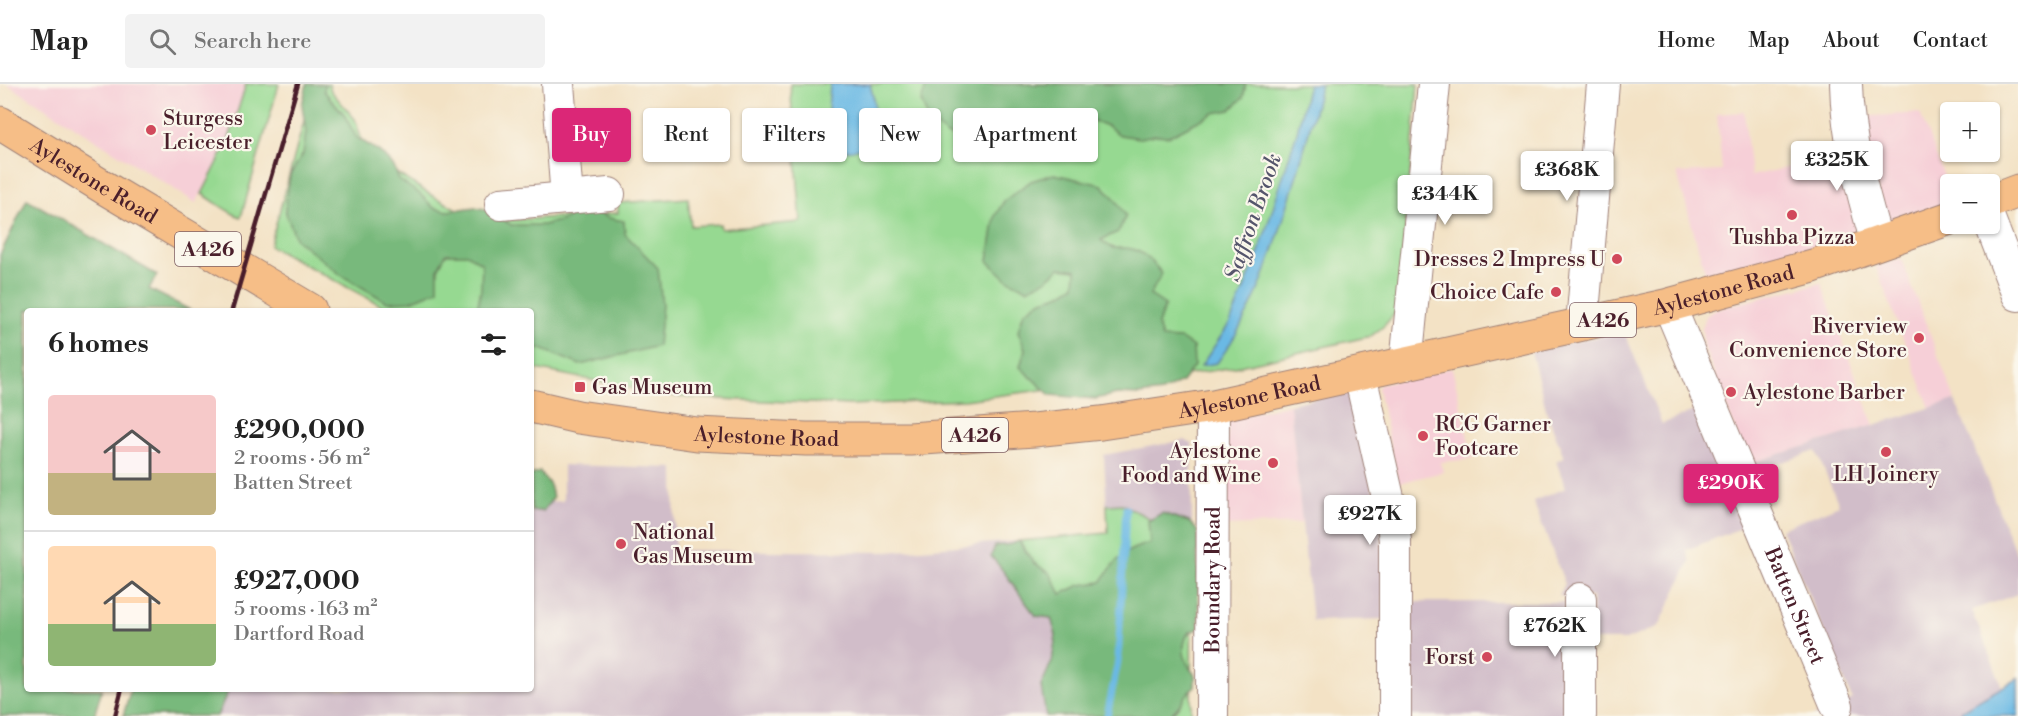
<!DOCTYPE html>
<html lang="en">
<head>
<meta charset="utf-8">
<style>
  body { margin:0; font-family:"Libre Bodoni",serif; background:#f2f2f2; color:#222; height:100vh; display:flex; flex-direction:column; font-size:22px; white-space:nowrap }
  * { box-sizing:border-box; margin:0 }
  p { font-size:20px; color:#767676 }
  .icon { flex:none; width:33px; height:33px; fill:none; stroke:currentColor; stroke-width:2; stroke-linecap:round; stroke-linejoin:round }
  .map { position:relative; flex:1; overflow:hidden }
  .details { position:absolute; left:24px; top:224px; width:510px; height:384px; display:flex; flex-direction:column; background:#fff; border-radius:6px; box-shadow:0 2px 4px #0004 }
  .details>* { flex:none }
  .guide { position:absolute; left:552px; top:24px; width:570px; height:54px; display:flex; gap:12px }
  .controls { position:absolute; left:1940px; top:18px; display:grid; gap:12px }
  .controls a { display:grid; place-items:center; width:60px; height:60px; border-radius:6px; background:#fff; box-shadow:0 2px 4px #0004; font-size:30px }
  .price { position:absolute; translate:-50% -51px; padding:0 14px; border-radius:6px; background:#fff; color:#222; font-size:20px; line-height:39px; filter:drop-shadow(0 2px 3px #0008) }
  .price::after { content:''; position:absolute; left:50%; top:36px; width:18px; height:14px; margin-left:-9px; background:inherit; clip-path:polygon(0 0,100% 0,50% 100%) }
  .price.active { background:#db2777; color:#fff }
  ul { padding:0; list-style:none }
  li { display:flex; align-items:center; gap:18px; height:150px; padding:0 24px }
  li+li { border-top:2px solid #e0e0e0 }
  li span { display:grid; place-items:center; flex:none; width:168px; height:120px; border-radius:6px; color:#555 }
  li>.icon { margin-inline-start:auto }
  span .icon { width:72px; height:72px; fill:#fffc; stroke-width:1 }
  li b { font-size:26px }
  h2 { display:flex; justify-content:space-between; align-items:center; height:72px; padding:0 24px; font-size:26px }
  .tag { padding:0 21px; border-radius:6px; background:#fff; box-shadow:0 2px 4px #0004; font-size:21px; line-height:54px }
  .tag.active { background:#db2777; color:#fff }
  header { display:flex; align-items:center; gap:36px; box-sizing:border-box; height:84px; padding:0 30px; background:#fff; border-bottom:2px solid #e0e0e0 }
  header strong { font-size:28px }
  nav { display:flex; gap:33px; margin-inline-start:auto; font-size:21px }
  .search { width:420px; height:54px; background:#f2f2f2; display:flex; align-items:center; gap:15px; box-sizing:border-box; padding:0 21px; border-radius:6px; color:#767676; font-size:22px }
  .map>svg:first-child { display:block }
  .built { fill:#f6cfd7 }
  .industrial { fill:#d1bdc9 }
  .green { fill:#96d991; stroke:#707c5e; stroke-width:1.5 }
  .forest { fill:#78b97b; stroke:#616c53; stroke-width:1.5 }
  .water { fill:#6ab9e4; stroke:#5a6c88; stroke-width:1.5 }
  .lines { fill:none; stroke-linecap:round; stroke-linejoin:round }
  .stream { stroke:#6ab9e4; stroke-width:7 }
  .minor-casing { stroke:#9e8078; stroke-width:34 }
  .major-casing { stroke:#9e8078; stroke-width:35 }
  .minor { stroke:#fff; stroke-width:32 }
  .major { stroke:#f6be87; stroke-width:33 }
  .rail { stroke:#4a1f2b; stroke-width:4.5 }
  .poi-dot { fill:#d1495b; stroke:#fbf7ec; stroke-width:2 }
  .labels { text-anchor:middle; stroke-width:4.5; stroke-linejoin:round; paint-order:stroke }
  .shield { fill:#fbf7ec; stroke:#7f6065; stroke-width:1.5 }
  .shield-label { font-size:20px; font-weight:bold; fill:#4a1f2b }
  .poi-label { font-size:21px; fill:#4a1f2b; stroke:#fbf7ec; text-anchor:start }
  .street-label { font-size:21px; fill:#4a1f2b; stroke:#fbf7ec }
  .water-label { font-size:22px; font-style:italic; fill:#55556c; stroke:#fbf7ec }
</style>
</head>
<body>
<header>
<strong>Map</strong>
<div class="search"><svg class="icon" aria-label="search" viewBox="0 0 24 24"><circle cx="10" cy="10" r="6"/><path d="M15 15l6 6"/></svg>Search here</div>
<nav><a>Home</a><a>Map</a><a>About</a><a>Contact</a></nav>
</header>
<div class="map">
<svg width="2018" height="632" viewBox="0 0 2018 632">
  <rect width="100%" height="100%" fill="#fbf7ec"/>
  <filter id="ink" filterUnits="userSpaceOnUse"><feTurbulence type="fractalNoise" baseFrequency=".0167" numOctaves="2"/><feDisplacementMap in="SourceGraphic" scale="12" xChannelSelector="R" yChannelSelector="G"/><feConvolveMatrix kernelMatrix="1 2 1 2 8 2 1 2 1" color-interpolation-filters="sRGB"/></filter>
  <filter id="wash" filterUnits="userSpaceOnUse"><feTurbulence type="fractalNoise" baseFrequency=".008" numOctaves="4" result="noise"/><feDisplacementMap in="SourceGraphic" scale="24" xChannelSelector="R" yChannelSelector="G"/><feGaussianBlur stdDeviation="1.35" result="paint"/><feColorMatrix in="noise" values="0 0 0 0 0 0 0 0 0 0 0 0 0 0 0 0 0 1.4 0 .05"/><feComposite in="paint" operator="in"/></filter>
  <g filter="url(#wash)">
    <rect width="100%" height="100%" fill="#f3e2c5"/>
    <g class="built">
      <polygon points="7,0 246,0 228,58 196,119"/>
      <polygon points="1744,28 1751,92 1835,73 1853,115 1858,142 1851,154 1707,195 1677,89 1722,87 1717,30"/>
      <polygon points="1920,29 1950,108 1941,112 1944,121 1892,138 1885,135 1859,33"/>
      <polygon points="1901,174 1955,316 1930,324 1876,183"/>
      <polygon points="1821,199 1874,341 1748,380 1703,260 1702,244 1706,232 1715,225"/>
      <polygon points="1452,284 1473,375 1441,378 1443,388 1398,399 1378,304 1381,300"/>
      <polygon points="1290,320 1302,439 1223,442 1228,335"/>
    </g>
    <g class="industrial">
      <polygon points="1624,247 1662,340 1703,323 1746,442 1686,466 1690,477 1659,542 1626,556 1592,556 1592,513 1558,512 1565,500 1533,417 1566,404 1556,377 1564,373 1547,329 1531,267"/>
      <polygon points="1345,308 1353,313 1382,448 1384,535 1312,537 1290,320"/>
      <polygon points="1955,316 2016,470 2018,469 2018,510 1972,526 2002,603 1962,626 1960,632 1813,632 1852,615 1781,445 1839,421 1816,367 1752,388 1748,380"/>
      <polygon points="1185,356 1192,360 1191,632 199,632 209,605 531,604 531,419 563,417 563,381 674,384 675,466 886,468 1108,449 1104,371"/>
      <polygon points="1411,518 1564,518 1565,632 1409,632"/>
    </g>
    <g class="green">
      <path d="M246,0H279L241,133C230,130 213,116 202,110L228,58Z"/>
      <polygon points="322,0 329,0 331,7 355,35 366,70 431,111 462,128 501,137 618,129 618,119 688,114 691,142 720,140 721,145 801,138 790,0 1418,0 1398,226 1384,242 1371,252 1240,282 1186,291 1088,300 964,316 850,321 679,313 653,308 653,304 642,302 641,306 531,284 531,226 390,226 270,162 312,7"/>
      <polygon points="1122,420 1162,441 1192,442 1191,632 1070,632 1070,544 1019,457 1108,449 1107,421"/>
    </g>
    <g class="forest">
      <polygon points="307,0 325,0 324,7 344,30 356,53 380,68 394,83 399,96 420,110 434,124 448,127 475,123 489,126 511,141 543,141 563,136 579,128 592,127 609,134 624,137 625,150 658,184 662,221 658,262 580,281 539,264 531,265 531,226 477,226 481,205 482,180 467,170 446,170 438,185 438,206 411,217 387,218 341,191 296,155 285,127 290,91 303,70 306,48 302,21"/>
      <polygon points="927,0 1246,0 1243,14 1230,26 1214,29 1169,52 1155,51 1140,54 1120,51 1107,42 1094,37 1078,40 1064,49 1025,33 1004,33 970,55 947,51 929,37 921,17"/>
      <path d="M1054,90L1102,101L1116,116L1126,132L1118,148L1101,156C1118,170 1115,161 1132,165C1145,168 1153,180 1162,189L1150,211L1165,221L1158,241L1162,254L1181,255L1193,263L1194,282L1182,298L1162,308L1139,311L1117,310L1095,315L1050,311L1020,283L1025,265L1018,247L1024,228L1042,216L1059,211L1075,201L1076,186L1060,184L1046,196L1027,205L1007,195L988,177L995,132L1004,117L1031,97Z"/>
      <polygon points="27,115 157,191 149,205 190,226 27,226 27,604 102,605 94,632 0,632 0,171"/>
      <polygon points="540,388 550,401 553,414 543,427 531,427 531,391"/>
      <path d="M1162,429L1189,438L1197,446L1199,545L1189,548C1179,564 1184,578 1195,591V602C1185,610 1182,621 1172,629L1171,632H1046L1041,602L1052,577L1056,551L1051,534L1036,532C1020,512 1008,491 991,472L995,462L1012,460L1019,457L1034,479L1050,489L1061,510L1080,501L1101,498C1118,474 1121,467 1150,459L1148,437Z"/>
      <polygon points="131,605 131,604 229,605 217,632 123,632"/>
    </g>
    <g class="water">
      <path d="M830,0H870C879,29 878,75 836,65C823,48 829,21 830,0Z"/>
      <path d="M1308,0H1321C1310,45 1298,89 1284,133C1267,187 1251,233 1217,279L1201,282L1230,239L1259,168L1297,48Z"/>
      <polygon points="2018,594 2018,632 1960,632 1962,626"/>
    </g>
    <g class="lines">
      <polyline class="stream" points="1107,632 1118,577 1126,425"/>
    </g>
  </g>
  <g filter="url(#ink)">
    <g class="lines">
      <defs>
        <g id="minor">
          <polyline points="558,0 567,114"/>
          <path d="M1846,0C1847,54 1862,107 1877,159"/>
          <polyline points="501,120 609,110"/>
          <polyline points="1989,135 2018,211"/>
          <path id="s1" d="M1669,221L1837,622"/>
          <polyline points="1582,240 1603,0"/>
          <polyline points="1406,280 1434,0"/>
          <polyline points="1360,291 1392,431 1395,457 1395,632"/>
          <path id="s2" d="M1212,632L1213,322"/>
          <polyline points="1580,632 1580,515"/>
        </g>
        <g id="major">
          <path id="s3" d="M0,39L105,104L310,226"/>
          <polyline points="1989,118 2018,107"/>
          <path id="s4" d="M531,322L578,333L697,350L806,355H910L1034,346L1101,339L1213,322L1669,221L1813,182L1950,134"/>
        </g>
      </defs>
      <use href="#minor" class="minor-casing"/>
      <use href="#major" class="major-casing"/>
      <use href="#minor" class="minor"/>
      <use href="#major" class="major"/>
      <g class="rail">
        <polyline points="232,226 298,0"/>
        <polyline points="115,632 122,604"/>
      </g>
    </g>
  </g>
  <g class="poi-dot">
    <circle cx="151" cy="46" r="6"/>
    <circle cx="1792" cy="131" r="6"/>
    <circle cx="1617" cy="175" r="6"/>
    <circle cx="1556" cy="208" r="6"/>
    <circle cx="1919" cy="254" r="6"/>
    <rect x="574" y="297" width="12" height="12" rx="3"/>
    <circle cx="1731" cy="308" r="6"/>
    <circle cx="1423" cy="352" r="6"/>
    <circle cx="1886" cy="368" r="6"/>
    <circle cx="1273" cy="379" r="6"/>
    <circle cx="621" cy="460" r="6"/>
    <circle cx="1487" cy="573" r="6"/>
  </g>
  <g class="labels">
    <g class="shield">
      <rect x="175" y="148" width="66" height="34" rx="4.5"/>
      <rect x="1570" y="219" width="66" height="34" rx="4.5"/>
      <rect x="942" y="334" width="66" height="34" rx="4.5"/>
    </g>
    <g class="shield-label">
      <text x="208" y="172">A426</text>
      <text x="1603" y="243">A426</text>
      <text x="975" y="358">A426</text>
    </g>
    <g class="poi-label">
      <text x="163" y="41">Sturgess<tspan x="163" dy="24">Leicester</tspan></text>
      <text x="1792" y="160" text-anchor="middle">Tushba Pizza</text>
      <text x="1605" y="182" text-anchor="end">Dresses 2 Impress U</text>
      <text x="1544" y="215" text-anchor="end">Choice Cafe</text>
      <text x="1907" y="249" text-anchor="end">Riverview<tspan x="1907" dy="24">Convenience Store</tspan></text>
      <text x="592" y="310">Gas Museum</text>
      <text x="1743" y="315">Aylestone Barber</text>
      <text x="1435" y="347">RCG Garner<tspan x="1435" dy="24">Footcare</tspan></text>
      <text x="1261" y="374" text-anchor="end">Aylestone<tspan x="1261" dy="24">Food and Wine</tspan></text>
      <text x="1886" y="397" text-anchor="middle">LH Joinery</text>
      <text x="633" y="455">National<tspan x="633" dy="24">Gas Museum</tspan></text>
      <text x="1475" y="580" text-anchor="end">Forst</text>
    </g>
    <g class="street-label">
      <text dy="7" stroke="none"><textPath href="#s3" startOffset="110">Aylestone Road</textPath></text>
      <text dy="7" stroke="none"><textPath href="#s4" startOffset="1210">Aylestone Road</textPath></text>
      <text dy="7" stroke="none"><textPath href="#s4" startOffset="724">Aylestone Road</textPath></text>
      <text dy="7" stroke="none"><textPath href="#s4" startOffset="238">Aylestone Road</textPath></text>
      <text dy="7" stroke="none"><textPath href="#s2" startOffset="136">Boundary Road</textPath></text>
      <text dy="7" stroke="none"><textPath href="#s1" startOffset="326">Batten Street</textPath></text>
    </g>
    <g class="water-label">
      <text transform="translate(1252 133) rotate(-71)" y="8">Saffron Brook</text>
    </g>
  </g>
</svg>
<div class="controls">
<a>+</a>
<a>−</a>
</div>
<b class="price" style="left:1837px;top:108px">£325K</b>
<b class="price" style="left:1567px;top:118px">£368K</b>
<b class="price" style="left:1445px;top:142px">£344K</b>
<b class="price active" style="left:1731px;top:431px">£290K</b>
<b class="price" style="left:1370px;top:462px">£927K</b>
<b class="price" style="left:1555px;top:574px">£762K</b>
<div class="guide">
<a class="tag active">Buy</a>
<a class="tag">Rent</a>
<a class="tag">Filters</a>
<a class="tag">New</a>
<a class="tag">Apartment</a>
</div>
<section class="details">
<h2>6 homes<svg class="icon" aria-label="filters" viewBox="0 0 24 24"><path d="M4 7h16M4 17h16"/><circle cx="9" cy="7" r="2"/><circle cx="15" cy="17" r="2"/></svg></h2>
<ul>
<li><span style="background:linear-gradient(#f6c9c9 65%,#c2b280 0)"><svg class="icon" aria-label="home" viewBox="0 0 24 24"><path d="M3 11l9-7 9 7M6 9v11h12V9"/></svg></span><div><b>£290,000</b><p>2 rooms · 56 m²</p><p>Batten Street</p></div></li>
<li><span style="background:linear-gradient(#ffd9b3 65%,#8fb573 0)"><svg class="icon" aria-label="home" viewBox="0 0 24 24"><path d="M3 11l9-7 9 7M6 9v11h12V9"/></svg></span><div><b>£927,000</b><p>5 rooms · 163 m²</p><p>Dartford Road</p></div></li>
</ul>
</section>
</div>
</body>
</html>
